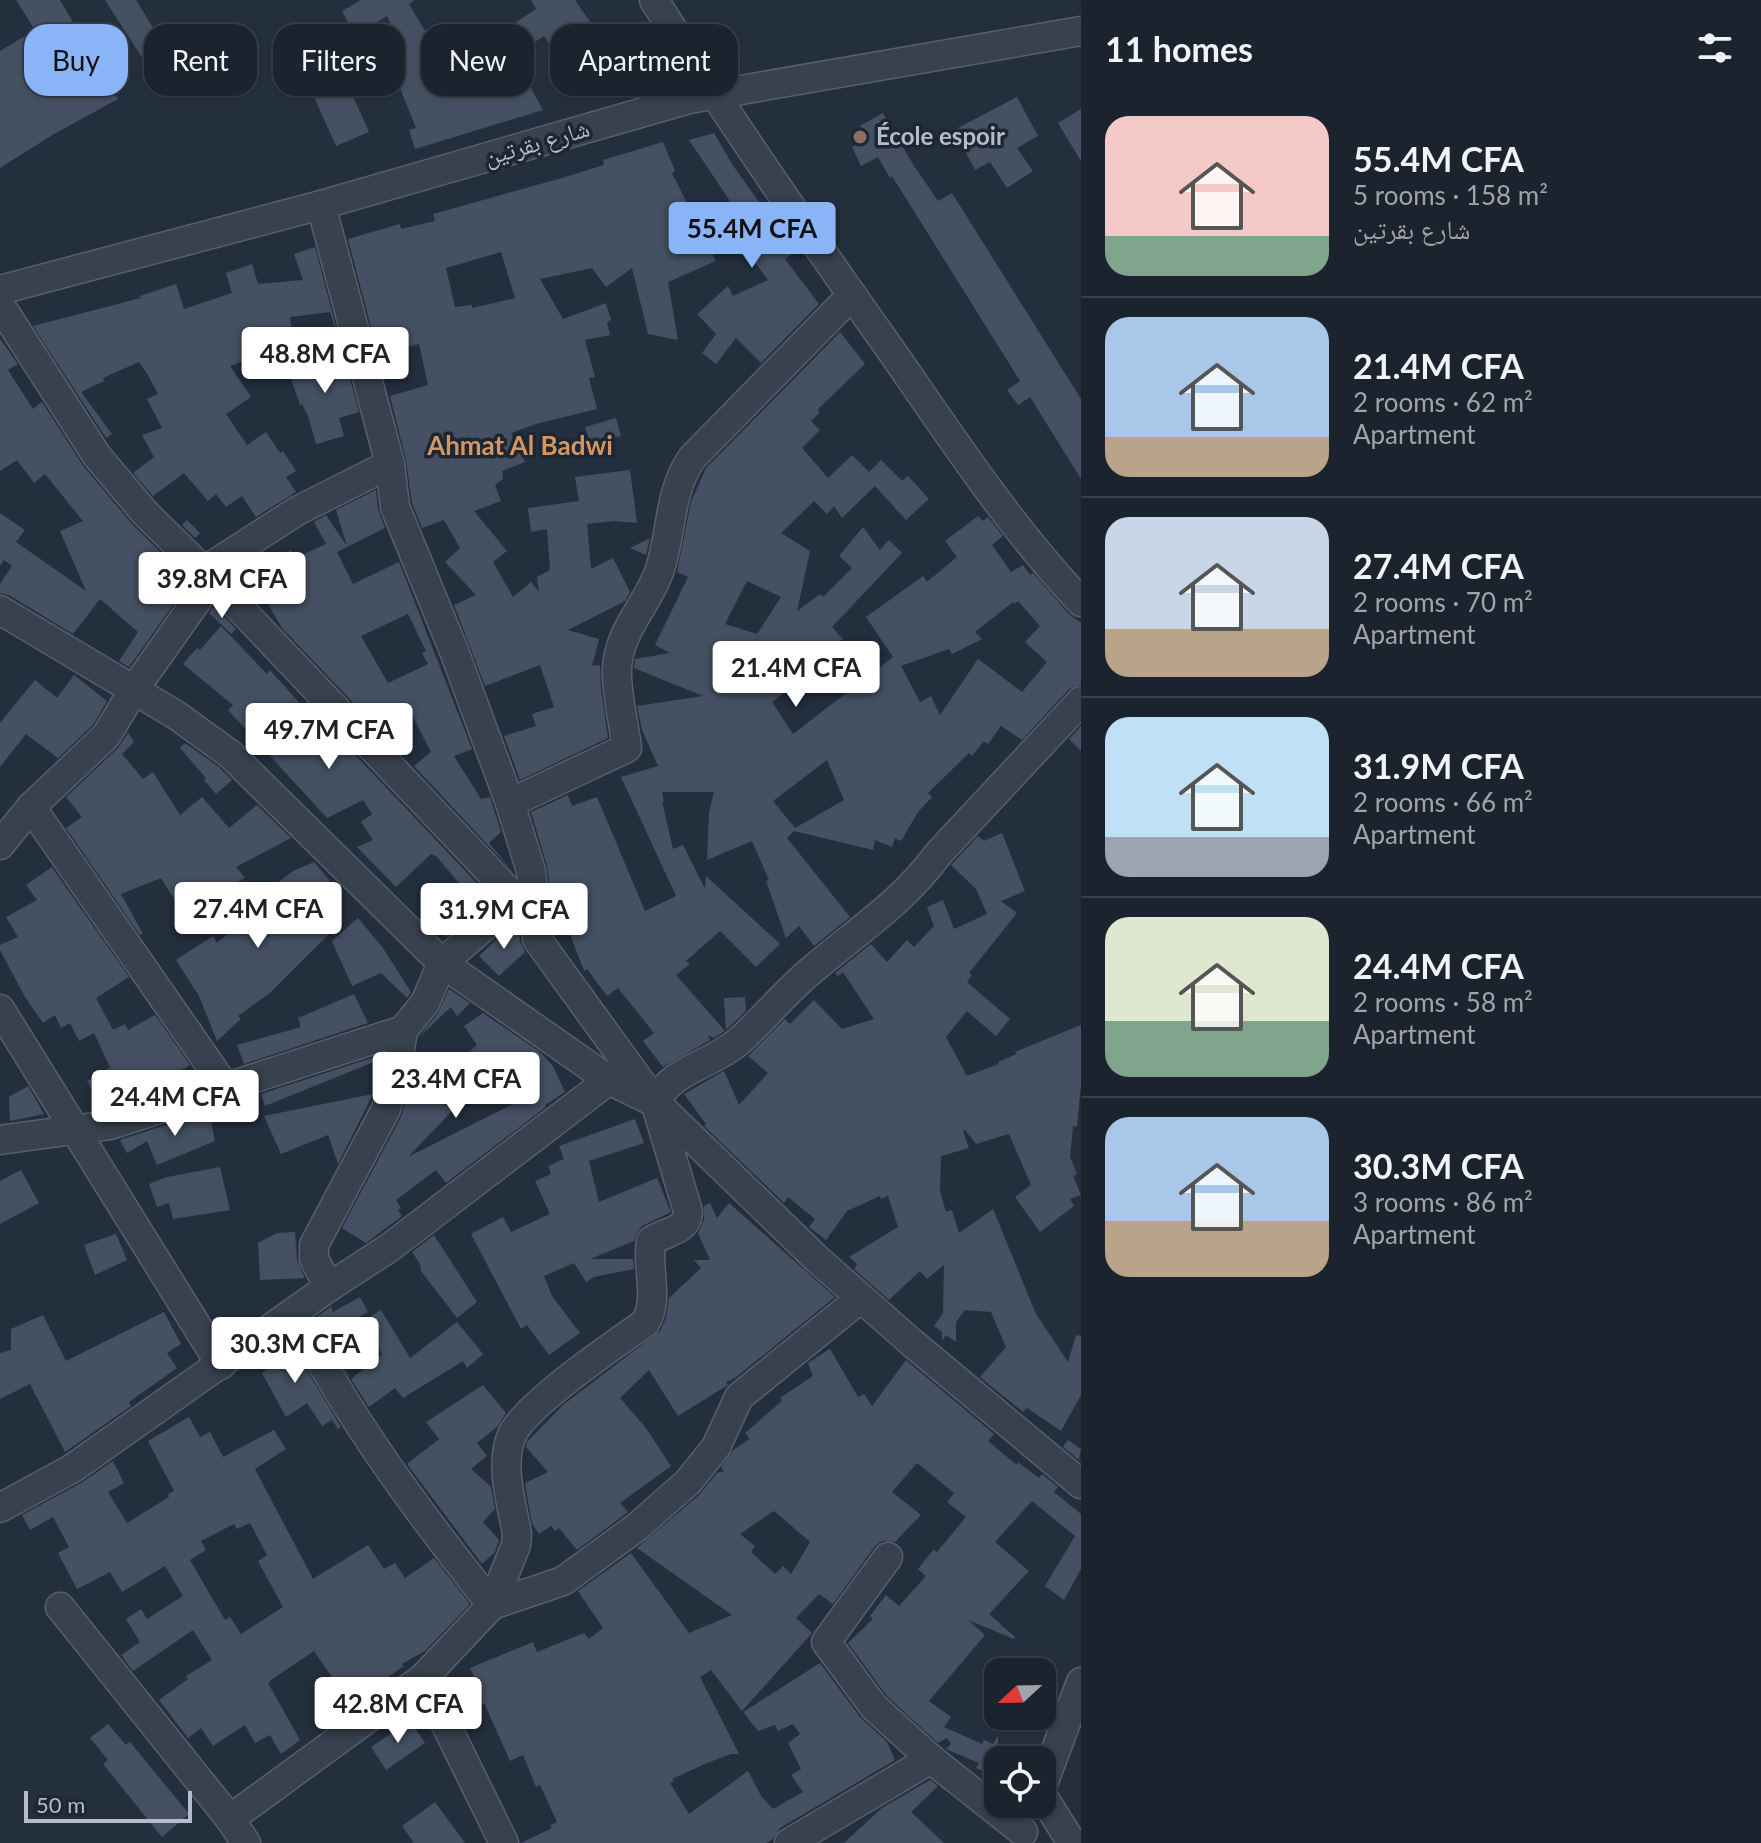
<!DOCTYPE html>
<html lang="en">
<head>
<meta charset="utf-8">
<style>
  body { margin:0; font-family:Lato,"Noto Naskh Arabic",sans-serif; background:#242b36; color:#f1f3f6; height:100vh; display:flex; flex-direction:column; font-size:30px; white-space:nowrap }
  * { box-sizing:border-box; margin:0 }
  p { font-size:26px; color:#a0a4aa }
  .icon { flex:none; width:44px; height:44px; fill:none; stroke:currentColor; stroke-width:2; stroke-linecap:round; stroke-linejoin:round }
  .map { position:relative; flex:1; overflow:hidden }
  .side { display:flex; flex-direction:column; background:#1b232e; width:680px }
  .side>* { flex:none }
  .hud { position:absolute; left:24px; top:24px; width:760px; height:72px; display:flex; gap:16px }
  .needle { width:52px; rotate:248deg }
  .tools { position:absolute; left:984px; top:1658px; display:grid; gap:16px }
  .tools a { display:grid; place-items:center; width:72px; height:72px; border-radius:16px; background:#1b232e; box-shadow:0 2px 6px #0004,0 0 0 2px #39404a; font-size:40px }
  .scale { position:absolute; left:24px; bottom:20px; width:168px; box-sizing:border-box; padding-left:8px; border:4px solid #b4bcc9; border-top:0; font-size:22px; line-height:28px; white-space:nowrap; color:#b4bcc9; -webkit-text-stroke:6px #1d2633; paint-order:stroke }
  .price { position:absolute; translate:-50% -68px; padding:0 18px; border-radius:8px; background:#fff; color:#222; font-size:26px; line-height:52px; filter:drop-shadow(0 2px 4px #0008) }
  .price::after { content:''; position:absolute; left:50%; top:48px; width:24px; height:18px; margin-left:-12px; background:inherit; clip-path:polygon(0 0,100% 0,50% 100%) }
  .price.active { background:#8ab4f8; color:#111 }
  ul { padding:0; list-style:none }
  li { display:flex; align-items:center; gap:24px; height:200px; padding:0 24px }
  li+li { border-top:2px solid #39404a }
  li span { display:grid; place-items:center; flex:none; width:224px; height:160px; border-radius:24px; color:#555 }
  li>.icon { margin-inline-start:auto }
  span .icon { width:96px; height:96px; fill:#fffc; stroke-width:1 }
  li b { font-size:34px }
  h2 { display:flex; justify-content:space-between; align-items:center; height:96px; padding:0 24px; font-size:34px }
  .pill { padding:0 28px; border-radius:24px; background:#1b232e; box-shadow:0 2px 6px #0004,0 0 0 2px #39404a; font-size:28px; line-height:72px }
  .pill.active { background:#8ab4f8; color:#111 }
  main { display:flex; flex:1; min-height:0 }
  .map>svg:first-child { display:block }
  .building { fill:#455162; fill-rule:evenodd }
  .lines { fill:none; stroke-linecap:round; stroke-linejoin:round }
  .minor-casing { stroke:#565f6c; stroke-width:31 }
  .minor { stroke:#38414e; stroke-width:28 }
  .education-dot { fill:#8d6e63; stroke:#1d2633; stroke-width:3 }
  .labels { text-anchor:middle; stroke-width:7; stroke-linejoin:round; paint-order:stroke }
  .poi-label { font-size:24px; font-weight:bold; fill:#b4bcc9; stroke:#1d2633; text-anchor:start }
  .street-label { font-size:24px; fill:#b4bcc9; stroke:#1d2633 }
  .neighbourhood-label { font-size:26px; font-weight:bold; fill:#d59563; stroke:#1d2633 }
</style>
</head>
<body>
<main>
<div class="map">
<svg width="1081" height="1843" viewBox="0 0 1081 1843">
  <rect width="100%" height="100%" fill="#242f3e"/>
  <g class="building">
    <polygon points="16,0 60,0 118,99 54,134 0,168 0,51 35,30"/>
    <polygon points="105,0 136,0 163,44 189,28 217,61 166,95"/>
    <polygon points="361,0 415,0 409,4 425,31 440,24 443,31 456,26 481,84 516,61 543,110 415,149 409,130 416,128 387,56 402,49 387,16 355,35 342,11"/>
    <polygon points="531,0 575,0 599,35 623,24 636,50 620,58 623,62 578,87 544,36 527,47 512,25 536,9"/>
    <polygon points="343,74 369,132 336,146 310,88"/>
    <polygon points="1017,97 1038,136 1017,148 1033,171 1007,188 990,162 975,170 954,130"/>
    <polygon points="1081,109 1081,161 1058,123"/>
    <polygon points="883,113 914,166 938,201 952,193 1081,399 1081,479 1030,397 1018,405 1007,390 1020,381 892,176 890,178 878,157 861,166 852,147 867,139 860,126"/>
    <polygon points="714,133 734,167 795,252 785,259 819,304 761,363 736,338 716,364 702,353 716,334 697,314 728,286 733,296 768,280 714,208 730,201 689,140"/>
    <path d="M663,142L675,171L672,173L716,261L668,282L678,340L648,334L632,268L606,287L592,268L540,279L563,319L606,303L611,320L607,322L610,335L585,340L595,377L589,378L597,409L536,424L511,433L525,462L502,471L503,479L495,485L501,501L474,511L507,551L493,562L513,597L531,582L539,592L537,577L550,570L547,529L531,532L528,508L579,501L575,477L630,470L637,523L614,521L587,524L591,569L613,558L630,592L625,601L568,630L599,639L592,666L600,665L601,689L608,738L520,780L504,736L536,726L532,714L554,707L540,665L485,686L454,605L476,595L445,562L460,548L444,520L422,528L412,503L406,460L390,396L428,385L419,344L378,354L348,239L400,224L401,229L435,221L433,214L562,178L604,165L603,160ZM501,252L515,298L472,308V305L455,307L446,268Z"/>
    <polygon points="315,247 341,346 330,312 290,317 294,343 230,366 251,397 226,414 247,445 266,432 280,453 283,451 296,471 286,477 296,492 256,517 242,496 226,507 216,494 208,501 184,473 153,496 133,473 154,457 142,435 162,428 147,399 158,394 148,375 139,362 103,378 104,381 81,392 112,434 106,438 33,326 141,298 140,296 176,284 184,309 232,293 226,273 252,264 258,284 303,280 294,254"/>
    <path d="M840,332L865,364L817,410L820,412L811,421L820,430L802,448L828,478L852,455L869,472L881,460L902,481L908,476L929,499L906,520L875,486L842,518L834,506L827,514L814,501L781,533L810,551L797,611L820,594L823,597L852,568L839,556L863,527L880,550L889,540L902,553L832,627L843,639L806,666L811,673L772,702L793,734L893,657L866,617L923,576L927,582L957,557L945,541L978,516L983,521L988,517L1003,536L992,545L1011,572L1023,565L1030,575L1033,573L1068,613L1081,623V684L1069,689L1022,740L1001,726L988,744L984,741L972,756L969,753L928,793L932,797L918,812L901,841L895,838L892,847L875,840L873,850L794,831L787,838L850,917L814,946L799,926L786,938L766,881L769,880L752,841L707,860L709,812L714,792H662L664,802L662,801L673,849L683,845L705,889L706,876L780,944L756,967L720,931L686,961L690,964L676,975L725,1031L714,1038L708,1035L710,1040L663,1067L643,1041L654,1033L618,988L607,996L587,969L584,971L563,916L561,917L550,890L547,866L531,812L568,795L572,806L597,797L645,911L676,896L621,777L658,766L642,730L637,706L703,696L634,668L635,659L670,653L655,645L688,577L677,572L691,502L706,468ZM747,581L781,597L757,634L725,624ZM1018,601L1040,626L1025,642L1047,662L1022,692L978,659L940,715L931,696L920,702L901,666L949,649L952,654L982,639L975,632L1013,602L1014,604ZM827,760L844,800L795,828L773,801Z"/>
    <polygon points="0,339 18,364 8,370 33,409 42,402 84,467 133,525 190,581 129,667 119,661 138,632 100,599 73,634 9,595 0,593 0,584 12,566 4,560 0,566 0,513 25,530 16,542 86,591 60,531 83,521 45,474 34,483 17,460 0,471"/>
    <polygon points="343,353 359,412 339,418 344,436 316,444 308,416 302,404 300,405 288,370"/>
    <polygon points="616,418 621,436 590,443 585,427"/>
    <path d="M376,490L378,509L385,528L337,552L353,584L399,562L472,749L454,756L481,799L490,797L501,832L489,843L513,872L414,766L431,752L412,715L381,732L282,628L265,599L260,605L241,584L248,578L252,583L278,563L276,560L291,550L296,558L326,544L314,522L326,515L347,546L336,510ZM408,614L426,651L422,653L428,664L388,683L361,636Z"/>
    <polygon points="187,520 200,533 195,538 182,525"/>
    <polygon points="650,538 646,555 630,548"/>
    <polygon points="214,606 236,629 231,634 209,613"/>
    <polygon points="221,626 267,674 270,670 338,746 343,742 491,898 446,937 429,920 463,888 436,856 431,854 396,887 357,847 373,840 361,822 372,814 363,800 327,818 228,710 233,705 183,664 197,648 200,650"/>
    <polygon points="74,675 107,701 93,725 58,758 26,734 0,767 0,723 35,680 57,698"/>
    <polygon points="1081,726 1081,751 1069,739"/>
    <polygon points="128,733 134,742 122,754 143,779 153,772 180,815 202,797 229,828 257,805 291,838 236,867 245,878 181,911 161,878 121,894 143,934 140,935 66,828 82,817 66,797 118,748"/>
    <polygon points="185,743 219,767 232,780 216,794 204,780 206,778 180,748"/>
    <polygon points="1002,833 1025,891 1001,901 1017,913 969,973 972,975 967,982 1010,1019 996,1036 967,1011 946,1037 965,1072 963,1074 966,1073 967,1076 999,1064 998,1062 1017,1054 1015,1052 1081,1025 1081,1084 1077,1127 1073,1126 1070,1157 1077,1174 1073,1176 1081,1195 1070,1199 1074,1206 1040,1232 1015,1197 1031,1185 1009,1134 976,1144 965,1130 963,1131 969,1148 941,1156 940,1191 946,1212 952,1210 959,1233 993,1209 1036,1314 1068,1362 1076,1335 1081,1336 1081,1395 1061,1431 1027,1408 1023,1412 980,1377 1006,1347 991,1312 965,1310 956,1322 956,1342 946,1335 942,1341 942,1332 934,1326 943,1313 944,1265 927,1279 920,1271 889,1300 854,1269 857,1264 849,1257 898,1227 888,1196 881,1199 880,1196 847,1211 826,1240 809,1227 815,1219 788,1197 784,1203 704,1126 706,1124 684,1094 724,1071 739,1105 768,1073 748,1056 785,1019 790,1024 814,1000 842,1029 874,1019 843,972 838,976 835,973 871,944 887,962 907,940 914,947 934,926 927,907 943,900 954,929 987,914 976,889 951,865 978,836 984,841"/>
    <polygon points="44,856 129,977 96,998 113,1030 125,1024 128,1030 155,1015 190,1065 132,1100 106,1108 101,1109 87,1081 110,1067 94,1033 79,1041 70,1023 61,1028 55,1015 43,1023 25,997 0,950 0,945 18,937 6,917 37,900 26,885 52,867"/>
    <polygon points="314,862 330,881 306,903 332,931 270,993 238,1016 241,1019 217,1041 199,996 176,960 213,936 217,943 258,908 253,901 293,871"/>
    <polygon points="358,918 383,948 411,992 407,998 381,973 352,986 332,941"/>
    <polygon points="511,926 519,927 520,941 525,952 499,976 479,956"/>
    <polygon points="449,989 470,1003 457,1016 451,1007 419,1037 438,1013"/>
    <polygon points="354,994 368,1023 244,1064 237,1045 301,1027 298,1018"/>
    <polygon points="745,997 746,1011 726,1030 724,998"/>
    <path d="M483,1013L540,1052L553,1066L565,1092L545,1105L546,1107L446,1183L436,1170L396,1200L401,1208L398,1210L402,1216L366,1243L342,1228L401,1117L410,1086L423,1084L421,1079L476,1054L469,1052L477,1045L464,1026ZM499,1062L517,1102L408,1157Z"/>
    <polygon points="381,1055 381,1059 265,1106 261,1094"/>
    <polygon points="28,1086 44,1114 10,1121 9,1097"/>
    <polygon points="373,1094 338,1164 328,1135 281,1154 264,1116"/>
    <polygon points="209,1111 215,1141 157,1165 147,1141 127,1153 120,1140"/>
    <polygon points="635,1119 644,1143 589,1161 599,1202 657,1178 671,1212 642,1226 637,1232 634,1241 590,1259 633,1259 634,1269 594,1277 586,1282 574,1263 544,1276 552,1296 580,1333 549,1355 527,1325 521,1329 471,1234 503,1217 511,1232 550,1214 535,1181 551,1174 548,1166 564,1159 559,1146"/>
    <polygon points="220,1167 230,1210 173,1219 169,1203 157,1207 149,1184 167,1177"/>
    <polygon points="21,1170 39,1203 0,1224 0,1181"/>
    <polygon points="710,1203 717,1218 729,1203 835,1297 735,1378 726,1382 728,1385 678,1416 649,1370 620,1398 646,1428 671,1466 620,1503 628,1512 577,1550 559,1528 555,1531 551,1526 539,1534 532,1524 525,1483 548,1472 526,1447 527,1442 563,1405 660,1331 666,1318 669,1298 701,1268 694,1260 710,1260 698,1233 704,1220 704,1206"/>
    <polygon points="295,1232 297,1260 305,1278 260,1280 258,1243 277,1233"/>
    <polygon points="116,1234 127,1260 95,1275 84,1245"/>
    <polygon points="434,1235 477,1302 457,1318 421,1271 420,1264 412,1252"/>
    <polygon points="360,1297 368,1312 326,1335 316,1317 331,1307 333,1312"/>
    <polygon points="381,1310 410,1358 457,1322 483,1354 467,1368 463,1361 403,1398 395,1388 369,1407 351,1379 382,1354 363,1321"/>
    <polygon points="164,1312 181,1344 167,1353 177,1368 129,1402 131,1406 65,1452 30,1384 0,1399 0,1353 11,1350 11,1329 43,1315 66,1361"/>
    <polygon points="331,1334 350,1378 326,1336"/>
    <polygon points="285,1339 294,1354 296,1352 341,1427 338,1429 332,1420 322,1426 307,1403 286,1417 262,1373 273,1366 265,1353"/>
    <path d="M830,1349L858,1397L864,1394L872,1406L906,1360L994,1434L988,1441L1017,1465L1018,1462L1039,1478L1042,1474L1058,1487L1054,1492L1081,1514V1569L1064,1600L1045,1586L1075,1536L1032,1501L995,1542L1029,1571L989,1614L1015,1637L1014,1639L968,1620L985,1635L929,1701L951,1717L944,1727L982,1744L984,1740L993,1744L998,1736V1746L1029,1760H998V1778L976,1768L979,1763L946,1749L951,1744L947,1738L938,1743L887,1696L848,1643L873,1619L870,1616L886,1595L899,1606L926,1576L918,1569L933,1550L937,1552L966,1517L947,1502L954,1493L917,1463L892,1492L921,1515L895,1542L882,1541L875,1546L833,1604L819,1594L796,1618L812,1633L742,1711L711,1670L700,1677L739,1754H731L707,1763L672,1779L674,1781L670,1783L689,1814L748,1771L761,1796L773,1809L803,1792L791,1775L801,1769L788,1743L800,1734L793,1724L778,1731L775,1725L758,1731L743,1712L820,1663L860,1717L887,1742L895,1760L780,1828L773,1839L766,1843H521L552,1828L550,1825L557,1822L540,1785L536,1787L523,1755L510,1761L484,1703L480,1705L473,1687L478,1685L470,1668L533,1642L537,1652L584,1633L589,1639L603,1628L578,1591L631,1553L689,1633L732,1615L637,1548L699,1495L717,1473L724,1471L721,1467L733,1450L750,1439L745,1433L782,1401L780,1398L813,1376L808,1363ZM774,1511L810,1542L791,1574L783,1566L775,1574L751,1552L755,1546L740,1534Z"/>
    <polygon points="483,1385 506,1413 498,1426 477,1443 487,1456 471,1469 491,1487 495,1509 483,1522 499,1540 495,1552 482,1564 407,1464 439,1439 426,1422"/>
    <path d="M189,1417L200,1437L210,1432L223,1457L274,1430L286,1449L255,1469L313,1579L368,1545L384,1569L395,1563L405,1578L434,1558L470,1604L425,1651L402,1664L404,1666L350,1703L314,1651L271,1680L268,1683L300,1740L281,1754L270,1735L255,1743L245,1725L213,1746L201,1728L188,1738L159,1700L188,1679L186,1676L212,1660L193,1630L133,1671L121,1655L140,1642L126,1619L141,1609L147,1619L183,1596L165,1566L122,1592L110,1572L77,1589L58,1553L69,1547L53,1517L30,1530L22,1515L81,1483L113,1461L124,1483L108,1492L127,1523L169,1497L168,1494L174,1491L148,1441ZM250,1523L267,1555L258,1561L283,1607L241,1634L230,1617L225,1620L190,1560L206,1550L201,1541L234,1524L237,1529Z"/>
    <polygon points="1068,1440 1081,1449 1079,1460 1063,1447"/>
    <polygon points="410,1721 425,1743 386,1770 371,1747"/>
    <polygon points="108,1724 126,1745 130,1742 189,1814 162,1837 103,1764 108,1760 90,1738"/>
    <polygon points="930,1780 938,1786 911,1812 944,1843 844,1843 882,1808"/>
    <polygon points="435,1802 465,1843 414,1843 402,1826"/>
  </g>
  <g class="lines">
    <defs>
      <g id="minor">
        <path d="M654,0C730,121 812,239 895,356C953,440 1011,528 1081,602"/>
        <polyline points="321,205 390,464 395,507 454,651 510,803 531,871 536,920"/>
        <polyline points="0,290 321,205 689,99 1081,31"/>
        <polyline points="0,305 97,456 145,513 212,579 536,920 537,939 655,1102 817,1259 911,1342 1081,1484"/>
        <polyline points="204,571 297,511 390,464"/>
        <polyline points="0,610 176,715 230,754 442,963 609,1080 650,1100"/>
        <path d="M510,803L627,748C624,724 616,693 617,669C618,631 649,603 660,569C672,531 669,491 692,458L852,295"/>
        <polyline points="31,807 226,1088"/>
        <polyline points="0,845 31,807 106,736 133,691 212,579"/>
        <polyline points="0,1009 221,1365"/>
        <polyline points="0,1140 110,1125 403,1030 425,1003 442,963 516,899"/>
        <polyline points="329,1287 314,1259 314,1245 386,1109 396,1074 403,1030"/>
        <path d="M294,1312C349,1419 418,1512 492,1605L563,1581L637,1527L688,1482L716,1447L739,1397L861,1298"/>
        <polyline points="0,1508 73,1468 329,1287 389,1248 609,1080"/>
        <polyline points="60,1607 230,1819"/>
        <polyline points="423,1678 504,1843"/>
        <polyline points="931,1759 1023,1832"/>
        <polyline points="1042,1787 1081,1682"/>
        <polyline points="1042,1795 1072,1843"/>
        <path d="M246,1843L230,1819L423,1678L492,1605L516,1545L517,1534C512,1504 499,1465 512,1435C525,1405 615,1344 645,1323C660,1299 646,1268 651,1241C665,1232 688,1231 688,1211L655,1102C672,1069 711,1065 738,1042C764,1019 786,991 813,969C860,929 901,904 939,853L1081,701"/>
        <polyline points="789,1843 931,1759 874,1707 826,1642 888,1557"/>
      </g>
    </defs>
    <use href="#minor" class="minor-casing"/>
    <use href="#minor" class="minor"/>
  </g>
  <circle class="education-dot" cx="860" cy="137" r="8"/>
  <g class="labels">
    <g class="poi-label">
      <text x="876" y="145">École espoir</text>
    </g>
    <g class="street-label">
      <text transform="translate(537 143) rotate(-16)" y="8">شارع بقرتين</text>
    </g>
    <g class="neighbourhood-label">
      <text x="520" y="455">Ahmat Al Badwi</text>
    </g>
  </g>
</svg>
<div class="tools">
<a><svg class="needle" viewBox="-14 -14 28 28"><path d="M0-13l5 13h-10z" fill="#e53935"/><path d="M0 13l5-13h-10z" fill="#a0a4aa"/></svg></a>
<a><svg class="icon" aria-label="locate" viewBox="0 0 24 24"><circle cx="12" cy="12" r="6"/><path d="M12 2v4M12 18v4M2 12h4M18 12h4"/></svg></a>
</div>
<div class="scale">50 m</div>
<b class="price active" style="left:752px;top:270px">55.4M CFA</b>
<b class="price" style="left:325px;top:395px">48.8M CFA</b>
<b class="price" style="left:222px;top:620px">39.8M CFA</b>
<b class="price" style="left:796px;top:709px">21.4M CFA</b>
<b class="price" style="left:329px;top:771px">49.7M CFA</b>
<b class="price" style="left:258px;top:950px">27.4M CFA</b>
<b class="price" style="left:504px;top:951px">31.9M CFA</b>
<b class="price" style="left:456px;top:1120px">23.4M CFA</b>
<b class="price" style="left:175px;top:1138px">24.4M CFA</b>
<b class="price" style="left:295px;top:1385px">30.3M CFA</b>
<b class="price" style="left:398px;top:1745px">42.8M CFA</b>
<div class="hud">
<a class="pill active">Buy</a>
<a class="pill">Rent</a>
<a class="pill">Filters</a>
<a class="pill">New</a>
<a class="pill">Apartment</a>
</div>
</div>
<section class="side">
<h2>11 homes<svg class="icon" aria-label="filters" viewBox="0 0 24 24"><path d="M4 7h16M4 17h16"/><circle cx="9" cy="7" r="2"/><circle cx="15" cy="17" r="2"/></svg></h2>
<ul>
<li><span style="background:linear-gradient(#f6c9c9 75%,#7fa58c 0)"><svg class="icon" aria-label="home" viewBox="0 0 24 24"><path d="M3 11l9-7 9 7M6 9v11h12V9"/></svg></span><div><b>55.4M CFA</b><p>5 rooms · 158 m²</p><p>شارع بقرتين</p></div></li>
<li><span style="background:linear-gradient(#a9c7e8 75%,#b9a48a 0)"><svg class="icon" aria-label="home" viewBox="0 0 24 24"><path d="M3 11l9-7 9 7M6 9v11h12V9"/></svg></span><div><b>21.4M CFA</b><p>2 rooms · 62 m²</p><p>Apartment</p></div></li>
<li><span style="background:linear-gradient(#c9d6e8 70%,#b9a48a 0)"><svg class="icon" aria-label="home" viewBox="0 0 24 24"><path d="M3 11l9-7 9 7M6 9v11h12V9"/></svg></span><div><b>27.4M CFA</b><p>2 rooms · 70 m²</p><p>Apartment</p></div></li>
<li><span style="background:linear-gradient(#bfe0f5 75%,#9aa5b1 0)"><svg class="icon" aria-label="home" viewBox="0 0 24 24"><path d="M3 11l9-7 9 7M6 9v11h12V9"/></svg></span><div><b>31.9M CFA</b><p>2 rooms · 66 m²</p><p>Apartment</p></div></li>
<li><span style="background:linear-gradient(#dfe7d0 65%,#7fa58c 0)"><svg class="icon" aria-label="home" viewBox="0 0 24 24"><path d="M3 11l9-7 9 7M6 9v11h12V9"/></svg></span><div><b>24.4M CFA</b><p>2 rooms · 58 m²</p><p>Apartment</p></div></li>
<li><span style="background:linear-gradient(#a9c7e8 65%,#b9a48a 0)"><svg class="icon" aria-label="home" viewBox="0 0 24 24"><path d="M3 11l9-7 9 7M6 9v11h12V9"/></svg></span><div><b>30.3M CFA</b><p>3 rooms · 86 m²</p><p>Apartment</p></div></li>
</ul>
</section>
</main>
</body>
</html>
